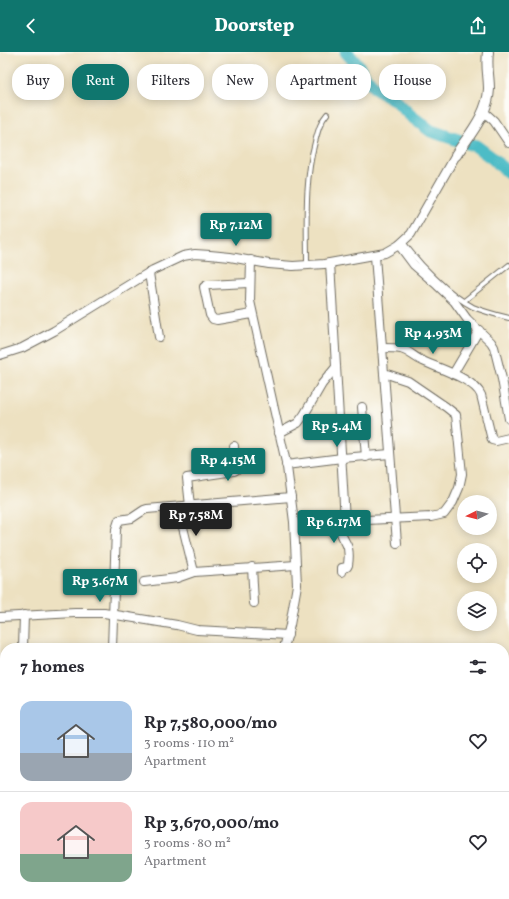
<!DOCTYPE html>
<html lang="en">
<head>
<meta charset="utf-8">
<style>
  body { margin:0; font-family:Vollkorn,serif; background:#f2f2f3; color:#2b2b33; height:100vh; display:flex; flex-direction:column; font-size:15px; white-space:nowrap }
  * { box-sizing:border-box; margin:0 }
  p { font-size:13px; color:#7c7c81 }
  .icon { flex:none; width:22px; height:22px; fill:none; stroke:currentColor; stroke-width:2; stroke-linecap:round; stroke-linejoin:round }
  .map { position:relative; flex:1; overflow:hidden }
  .drawer { position:absolute; left:0px; top:591px; width:509px; height:256px; display:flex; flex-direction:column; background:#fff; border-radius:16px 16px 0 0; box-shadow:0 2px 10px #0003 }
  .drawer>* { flex:none }
  .banner { position:absolute; left:12px; top:12px; width:485px; height:36px; display:flex; gap:8px }
  .needle { width:26px; rotate:264deg }
  .fabs { position:absolute; left:457px; top:443px; display:grid; gap:8px }
  .fabs a { display:grid; place-items:center; width:40px; height:40px; border-radius:50%; background:#fff; box-shadow:0 2px 10px #0003; font-size:20px }
  .price { position:absolute; translate:-50% -34px; padding:0 9px; border-radius:4px; background:#0f766e; color:#fff; font-size:13px; line-height:26px; filter:drop-shadow(0 1px 2px #0008) }
  .price::after { content:''; position:absolute; left:50%; top:24px; width:12px; height:9px; margin-left:-6px; background:inherit; clip-path:polygon(0 0,100% 0,50% 100%) }
  .price.current { background:#222; color:#fff }
  ul { padding:0; list-style:none }
  li { display:flex; align-items:center; gap:12px; height:100px; padding:0 20px }
  li+li { border-top:1px solid #e1e1e2 }
  li span { display:grid; place-items:center; flex:none; width:112px; height:80px; border-radius:12px; color:#555 }
  li>.icon { margin-inline-start:auto }
  span .icon { width:48px; height:48px; fill:#fffc; stroke-width:1 }
  li b { font-size:17px }
  h2 { display:flex; justify-content:space-between; align-items:center; height:48px; padding:0 20px; font-size:17px }
  .tag { padding:0 14px; border-radius:16px; background:#fff; box-shadow:0 2px 10px #0003; font-size:14px; line-height:36px }
  .tag.current { background:#0f766e; color:#fff }
  header { display:flex; justify-content:space-between; align-items:center; height:52px; padding:0 20px; background:#0f766e; color:#fff; font-size:18px; font-weight:800 }
  .map>svg:first-child { display:block }
  .lines { fill:none; stroke-linecap:round; stroke-linejoin:round }
  .river { stroke:#4ebcc6; stroke-width:13 }
  .service-casing { stroke:#6f6b60; stroke-width:6 }
  .minor-casing { stroke:#6f6b60; stroke-width:10 }
  .tertiary-casing { stroke:#6f6b60; stroke-width:12 }
  .service { stroke:#fff; stroke-width:4 }
  .minor { stroke:#fff; stroke-width:8 }
  .tertiary { stroke:#fff; stroke-width:10 }
</style>
</head>
<body>
<header><svg class="icon" aria-label="back" viewBox="0 0 24 24"><path d="M15 5l-7 7 7 7"/></svg>Doorstep<svg class="icon" aria-label="share" viewBox="0 0 24 24"><path d="M12 15V3M7 8l5-5 5 5M5 13v7h14v-7"/></svg></header>
<div class="map">
<svg width="509" height="847" viewBox="0 0 509 847">
  <rect width="100%" height="100%" fill="#fdfcf7"/>
  <filter id="ink" filterUnits="userSpaceOnUse"><feTurbulence type="fractalNoise" baseFrequency=".025" numOctaves="2"/><feDisplacementMap in="SourceGraphic" scale="8" xChannelSelector="R" yChannelSelector="G"/><feConvolveMatrix kernelMatrix="1 2 1 2 8 2 1 2 1" color-interpolation-filters="sRGB"/></filter>
  <filter id="wash" filterUnits="userSpaceOnUse"><feTurbulence type="fractalNoise" baseFrequency=".012" numOctaves="4" result="noise"/><feDisplacementMap in="SourceGraphic" scale="16" xChannelSelector="R" yChannelSelector="G"/><feGaussianBlur stdDeviation="0.9" result="paint"/><feColorMatrix in="noise" values="0 0 0 0 0 0 0 0 0 0 0 0 0 0 0 0 0 1.4 0 .05"/><feComposite in="paint" operator="in"/></filter>
  <g filter="url(#wash)">
    <rect width="100%" height="100%" fill="#ede1c1"/>
    <g class="lines">
      <polyline class="river" points="346,0 357,12 366,26 376,37 394,47 411,64 431,79 476,94 492,106 509,121"/>
    </g>
  </g>
  <g filter="url(#ink)">
    <g class="lines">
      <defs>
        <g id="service">
          <path d="M403,190C420,213 448,242 473,255C485,260 497,263 509,266"/>
          <path d="M307,213C307,172 304,130 315,90C318,79 320,70 327,62"/>
          <polyline points="464,249 509,213"/>
        </g>
        <g id="minor">
          <polyline points="483,59 494,69 509,91"/>
          <polyline points="399,193 414,213 437,233 454,249 467,267 491,290 494,295 502,327 509,367"/>
          <polyline points="375,204 397,491"/>
          <polyline points="251,208 250,249 287,415 294,470 297,533 290,573 284,596"/>
          <polyline points="330,211 345,469 431,465 444,462 453,450 459,436 462,422 456,363 446,355 408,329 384,321"/>
          <polyline points="149,221 159,285"/>
          <polyline points="249,231 207,233 204,235 210,263 213,267 217,268 252,262"/>
          <path d="M382,296C388,296 395,296 401,297C409,299 415,306 423,309C437,316 475,327 481,343L492,388L496,389L509,386"/>
          <polyline points="0,303 22,296 54,279 153,218 183,204 195,202 210,203 230,205 269,212 293,214 324,212 385,201 399,193 411,182 456,103"/>
          <polyline points="453,322 479,278"/>
          <polyline points="362,355 366,405"/>
          <polyline points="279,381 298,371 304,363 322,332 336,315"/>
          <polyline points="286,413 342,406 390,402"/>
          <polyline points="190,454 187,426 234,419 236,418 234,394"/>
          <polyline points="178,455 194,520"/>
          <polyline points="252,515 254,551"/>
          <path d="M342,520V516L347,515L348,513C349,507 349,501 348,496C345,486 335,480 345,469"/>
          <polyline points="144,530 177,526 194,520 296,513"/>
          <polyline points="0,565 75,561 104,561 177,573 197,578 288,583"/>
          <polyline points="23,596 24,563"/>
          <polyline points="112,596 116,477 119,468 132,466 144,458 147,457 291,445"/>
          <polyline points="504,791 509,794"/>
          <polyline points="0,841 5,840"/>
          <polyline points="117,842 118,847"/>
          <polyline points="39,847 39,842"/>
          <polyline points="172,847 172,842"/>
          <polyline points="293,847 294,842"/>
          <polyline points="368,847 368,842"/>
          <polyline points="449,847 450,842"/>
        </g>
        <path id="tertiary" d="M456,103C469,83 488,62 489,37C489,24 486,15 488,0"/>
      </defs>
      <use href="#service" class="service-casing"/>
      <use href="#minor" class="minor-casing"/>
      <use href="#tertiary" class="tertiary-casing"/>
      <use href="#service" class="service"/>
      <use href="#minor" class="minor"/>
      <use href="#tertiary" class="tertiary"/>
    </g>
  </g>
</svg>
<div class="fabs">
<a><svg class="needle" viewBox="-14 -14 28 28"><path d="M0-13l5 13h-10z" fill="#e53935"/><path d="M0 13l5-13h-10z" fill="#7c7c81"/></svg></a>
<a><svg class="icon" aria-label="locate" viewBox="0 0 24 24"><circle cx="12" cy="12" r="6"/><path d="M12 2v4M12 18v4M2 12h4M18 12h4"/></svg></a>
<a><svg class="icon" aria-label="layers" viewBox="0 0 24 24"><path d="M12 4l9 5-9 5-9-5zM3 14l9 5 9-5"/></svg></a>
</div>
<b class="price" style="left:236px;top:195px">Rp 7.12M</b>
<b class="price" style="left:433px;top:303px">Rp 4.93M</b>
<b class="price" style="left:337px;top:396px">Rp 5.4M</b>
<b class="price" style="left:228px;top:430px">Rp 4.15M</b>
<b class="price current" style="left:196px;top:485px">Rp 7.58M</b>
<b class="price" style="left:334px;top:492px">Rp 6.17M</b>
<b class="price" style="left:100px;top:551px">Rp 3.67M</b>
<div class="banner">
<a class="tag">Buy</a>
<a class="tag current">Rent</a>
<a class="tag">Filters</a>
<a class="tag">New</a>
<a class="tag">Apartment</a>
<a class="tag">House</a>
</div>
<section class="drawer">
<h2>7 homes<svg class="icon" aria-label="filters" viewBox="0 0 24 24"><path d="M4 7h16M4 17h16"/><circle cx="9" cy="7" r="2"/><circle cx="15" cy="17" r="2"/></svg></h2>
<ul>
<li><span style="background:linear-gradient(#a9c7e8 65%,#9aa5b1 0)"><svg class="icon" aria-label="home" viewBox="0 0 24 24"><path d="M3 11l9-7 9 7M6 9v11h12V9"/></svg></span><div><b>Rp 7,580,000/mo</b><p>3 rooms · 110 m²</p><p>Apartment</p></div><svg class="icon" aria-label="heart" viewBox="0 0 24 24"><path d="M12 20l-8-8c-3-5 5-10 8-4 3-6 11-1 8 4z"/></svg></li>
<li><span style="background:linear-gradient(#f6c9c9 65%,#7fa58c 0)"><svg class="icon" aria-label="home" viewBox="0 0 24 24"><path d="M3 11l9-7 9 7M6 9v11h12V9"/></svg></span><div><b>Rp 3,670,000/mo</b><p>3 rooms · 80 m²</p><p>Apartment</p></div><svg class="icon" aria-label="heart" viewBox="0 0 24 24"><path d="M12 20l-8-8c-3-5 5-10 8-4 3-6 11-1 8 4z"/></svg></li>
</ul>
</section>
</div>
</body>
</html>
